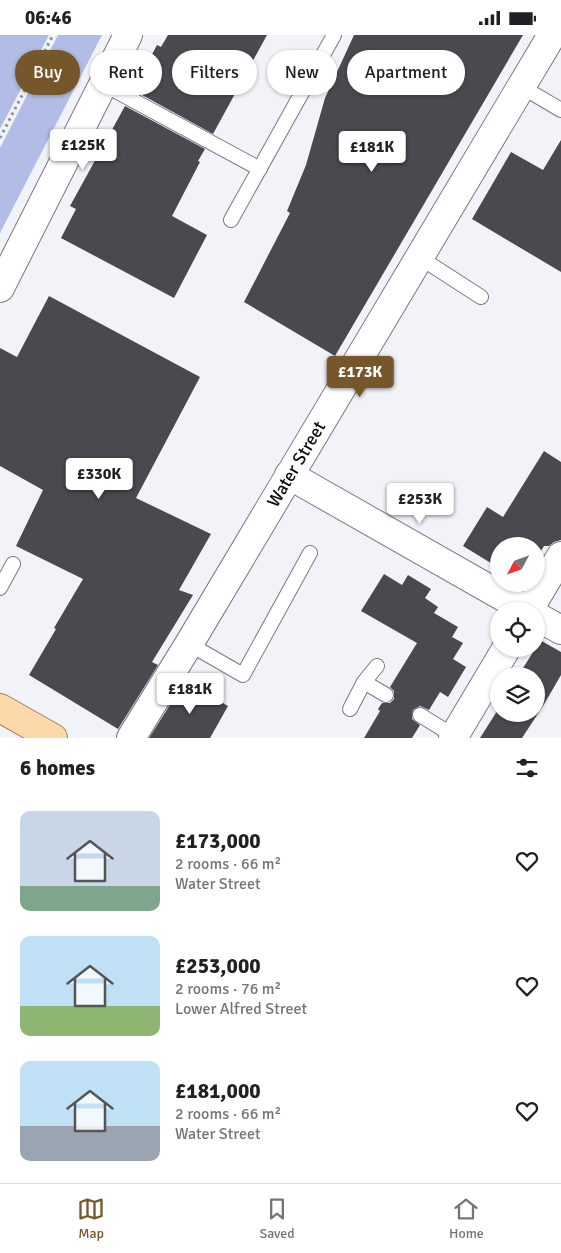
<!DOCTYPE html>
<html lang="en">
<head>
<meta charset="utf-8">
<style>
  body { margin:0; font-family:Signika,sans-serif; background:#f6f6f6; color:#202124; height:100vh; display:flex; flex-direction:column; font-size:19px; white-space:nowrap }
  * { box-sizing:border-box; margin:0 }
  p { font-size:16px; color:#757577 }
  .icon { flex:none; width:28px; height:28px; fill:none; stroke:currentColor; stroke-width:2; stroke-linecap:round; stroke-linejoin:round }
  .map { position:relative; height:703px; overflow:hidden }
  .details { display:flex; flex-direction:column; background:#fff; flex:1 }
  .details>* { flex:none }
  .hud { position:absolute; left:15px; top:15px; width:531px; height:45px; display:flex; gap:10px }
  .needle { width:32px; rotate:229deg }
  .buttons { position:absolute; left:490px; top:502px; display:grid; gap:10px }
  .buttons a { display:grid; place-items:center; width:55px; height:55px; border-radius:50%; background:#fff; box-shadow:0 1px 4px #0004; font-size:25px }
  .price { position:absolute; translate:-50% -42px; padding:0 11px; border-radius:5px; background:#fff; color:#222; font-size:16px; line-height:32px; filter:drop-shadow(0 1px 2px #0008) }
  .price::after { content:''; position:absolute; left:50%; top:30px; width:15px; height:11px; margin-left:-8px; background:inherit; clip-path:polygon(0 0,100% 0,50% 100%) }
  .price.active { background:#76572c; color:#fff }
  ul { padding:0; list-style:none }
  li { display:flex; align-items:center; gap:15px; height:125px; padding:0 20px }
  li span { display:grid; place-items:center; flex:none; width:140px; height:100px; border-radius:10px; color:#555 }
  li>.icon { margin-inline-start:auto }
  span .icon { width:60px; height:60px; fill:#fffc; stroke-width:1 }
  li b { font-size:21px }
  h2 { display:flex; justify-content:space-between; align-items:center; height:60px; padding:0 20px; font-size:21px }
  .chip { padding:0 18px; border-radius:22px; background:#fff; box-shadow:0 1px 4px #0004; font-size:18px; line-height:45px }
  .chip.active { background:#76572c; color:#fff }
  .status { display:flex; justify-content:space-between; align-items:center; height:35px; padding:0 25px; background:#fff; direction:ltr }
  .status svg { height:14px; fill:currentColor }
  .tabs { display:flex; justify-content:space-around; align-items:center; height:70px; border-top:1px solid #e0e0e0; background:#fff; font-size:14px; color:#757577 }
  .tabs a { display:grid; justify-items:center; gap:2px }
  .tabs .active { color:#76572c }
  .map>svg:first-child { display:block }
  .green { fill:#b1bde6 }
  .building { fill:#484a4f }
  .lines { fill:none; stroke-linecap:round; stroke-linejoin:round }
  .service-casing { stroke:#787a80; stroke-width:16 }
  .minor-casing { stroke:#787a80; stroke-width:30 }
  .primary-casing { stroke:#a5804f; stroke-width:30 }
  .path { stroke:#8e8f94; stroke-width:3; stroke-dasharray:2.5 4; stroke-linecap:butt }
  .service { stroke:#fff; stroke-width:14 }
  .minor { stroke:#fff; stroke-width:28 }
  .primary { stroke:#fbd9aa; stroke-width:28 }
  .labels { text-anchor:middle; stroke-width:5; stroke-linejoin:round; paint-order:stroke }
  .street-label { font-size:18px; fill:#0b0c0e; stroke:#fff }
</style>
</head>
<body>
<div class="status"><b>06:46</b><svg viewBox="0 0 49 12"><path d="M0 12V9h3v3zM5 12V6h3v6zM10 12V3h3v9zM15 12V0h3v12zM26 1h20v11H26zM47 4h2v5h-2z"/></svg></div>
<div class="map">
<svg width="561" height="703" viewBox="0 0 561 703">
  <rect width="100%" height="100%" fill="#f1f3f9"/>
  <g class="green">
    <polygon points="0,0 49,0 0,94"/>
    <polygon points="58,0 102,0 0,198 0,113"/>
  </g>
  <g class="building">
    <polygon points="168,0 267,0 213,99 133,55 157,10 161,12"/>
    <polygon points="354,0 523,0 335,321 244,267 290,178 287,176 306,130 325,63"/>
    <polygon points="125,71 205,114 198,126 200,127 172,181 207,200 174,263 61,203 76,174 70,171"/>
    <polygon points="561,105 561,237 472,184 511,117 543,135"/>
    <polygon points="49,261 200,342 136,463 211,499 179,555 193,560 152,627 158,630 118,694 29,640 56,594 54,593 83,544 16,511 43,455 0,431 0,313 17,322"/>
    <polygon points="544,416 561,427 561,505 554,507 549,511 544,511 536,524 536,511 499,511 499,533 463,511 487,472 503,482"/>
    <polygon points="384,539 402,550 408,540 431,554 425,563 438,572 434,578 458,592 452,602 463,608 453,624 466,632 448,662 440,657 429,675 420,671 413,675 412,684 420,690 412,703 364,703 380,676 378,674 382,668 390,668 394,664 394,656 390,652 417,608 361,576"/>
    <polygon points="540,605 561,617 561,640 543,671 522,703 480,703 499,673 499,679 536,679 536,641 518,641 535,614 536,614"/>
    <polygon points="185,646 228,671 210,703 149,703"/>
  </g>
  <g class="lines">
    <defs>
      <g id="service">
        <polyline points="103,49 260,134"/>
        <polyline points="522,52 561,75"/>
        <polyline points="231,185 334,0"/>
        <polyline points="419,222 481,262"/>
        <polyline points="0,553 13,529"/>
        <polyline points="189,609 243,640 310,518"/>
        <polyline points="364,647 386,660"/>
        <polyline points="350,674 364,647 377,631"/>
        <polyline points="420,680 454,701"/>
      </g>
      <g id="minor">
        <polyline points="0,253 128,0"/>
        <polyline points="289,440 528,576"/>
        <polyline points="528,576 561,521"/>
        <polyline points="536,581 561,595"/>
        <path id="s1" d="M131,703L189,609L552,0"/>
        <polyline points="453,703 506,614"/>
      </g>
      <polyline id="primary" points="0,673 53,703"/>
    </defs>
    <use href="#service" class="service-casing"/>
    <use href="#minor" class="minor-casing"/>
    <use href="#primary" class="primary-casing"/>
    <polyline class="path" points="0,103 53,0"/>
    <use href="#service" class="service"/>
    <use href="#minor" class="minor"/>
    <use href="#primary" class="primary"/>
  </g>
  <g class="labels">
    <g class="street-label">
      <text dy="6" stroke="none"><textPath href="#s1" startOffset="320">Water Street</textPath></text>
    </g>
  </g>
</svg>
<div class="buttons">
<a><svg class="needle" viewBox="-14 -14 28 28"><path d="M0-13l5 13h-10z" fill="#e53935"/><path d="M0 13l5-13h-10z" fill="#757577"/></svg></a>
<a><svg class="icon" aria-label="locate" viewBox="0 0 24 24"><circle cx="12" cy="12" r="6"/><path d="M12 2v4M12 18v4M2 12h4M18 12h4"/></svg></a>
<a><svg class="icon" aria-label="layers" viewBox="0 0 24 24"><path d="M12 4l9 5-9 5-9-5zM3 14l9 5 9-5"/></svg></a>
</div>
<b class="price" style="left:83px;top:136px">£125K</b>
<b class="price" style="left:372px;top:138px">£181K</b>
<b class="price active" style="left:360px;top:363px">£173K</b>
<b class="price" style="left:99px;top:465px">£330K</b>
<b class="price" style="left:420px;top:490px">£253K</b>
<b class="price" style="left:190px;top:680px">£181K</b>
<div class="hud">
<a class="chip active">Buy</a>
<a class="chip">Rent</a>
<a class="chip">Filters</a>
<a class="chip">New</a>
<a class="chip">Apartment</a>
</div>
</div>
<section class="details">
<h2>6 homes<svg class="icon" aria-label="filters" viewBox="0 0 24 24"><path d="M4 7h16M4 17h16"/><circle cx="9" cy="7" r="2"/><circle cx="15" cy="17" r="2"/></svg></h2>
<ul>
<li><span style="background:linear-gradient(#c9d6e8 75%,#7fa58c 0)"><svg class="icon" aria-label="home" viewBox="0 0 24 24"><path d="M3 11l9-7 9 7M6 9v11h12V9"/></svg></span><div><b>£173,000</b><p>2 rooms · 66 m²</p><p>Water Street</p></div><svg class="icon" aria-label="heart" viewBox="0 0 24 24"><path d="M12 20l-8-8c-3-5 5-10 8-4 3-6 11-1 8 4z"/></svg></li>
<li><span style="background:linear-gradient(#bfe0f5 70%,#8fb573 0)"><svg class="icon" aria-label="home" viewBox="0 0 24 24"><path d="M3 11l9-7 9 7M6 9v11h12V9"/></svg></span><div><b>£253,000</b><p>2 rooms · 76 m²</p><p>Lower Alfred Street</p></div><svg class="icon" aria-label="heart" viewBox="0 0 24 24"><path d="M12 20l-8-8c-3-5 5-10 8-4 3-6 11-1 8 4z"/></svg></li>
<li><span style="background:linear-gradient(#bfe0f5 65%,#9aa5b1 0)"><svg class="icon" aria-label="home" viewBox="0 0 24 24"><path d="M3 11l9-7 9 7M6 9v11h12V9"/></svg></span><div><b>£181,000</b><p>2 rooms · 66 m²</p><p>Water Street</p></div><svg class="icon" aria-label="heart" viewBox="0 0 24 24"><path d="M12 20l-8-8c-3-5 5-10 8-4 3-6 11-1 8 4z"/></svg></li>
</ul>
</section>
<nav class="tabs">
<a class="active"><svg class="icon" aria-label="map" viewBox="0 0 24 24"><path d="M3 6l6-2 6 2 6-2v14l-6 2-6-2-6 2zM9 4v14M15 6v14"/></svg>Map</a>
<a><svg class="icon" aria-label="saved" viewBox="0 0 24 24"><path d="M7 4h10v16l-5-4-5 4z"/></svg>Saved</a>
<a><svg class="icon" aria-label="home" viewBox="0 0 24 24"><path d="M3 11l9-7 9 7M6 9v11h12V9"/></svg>Home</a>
</nav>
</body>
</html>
